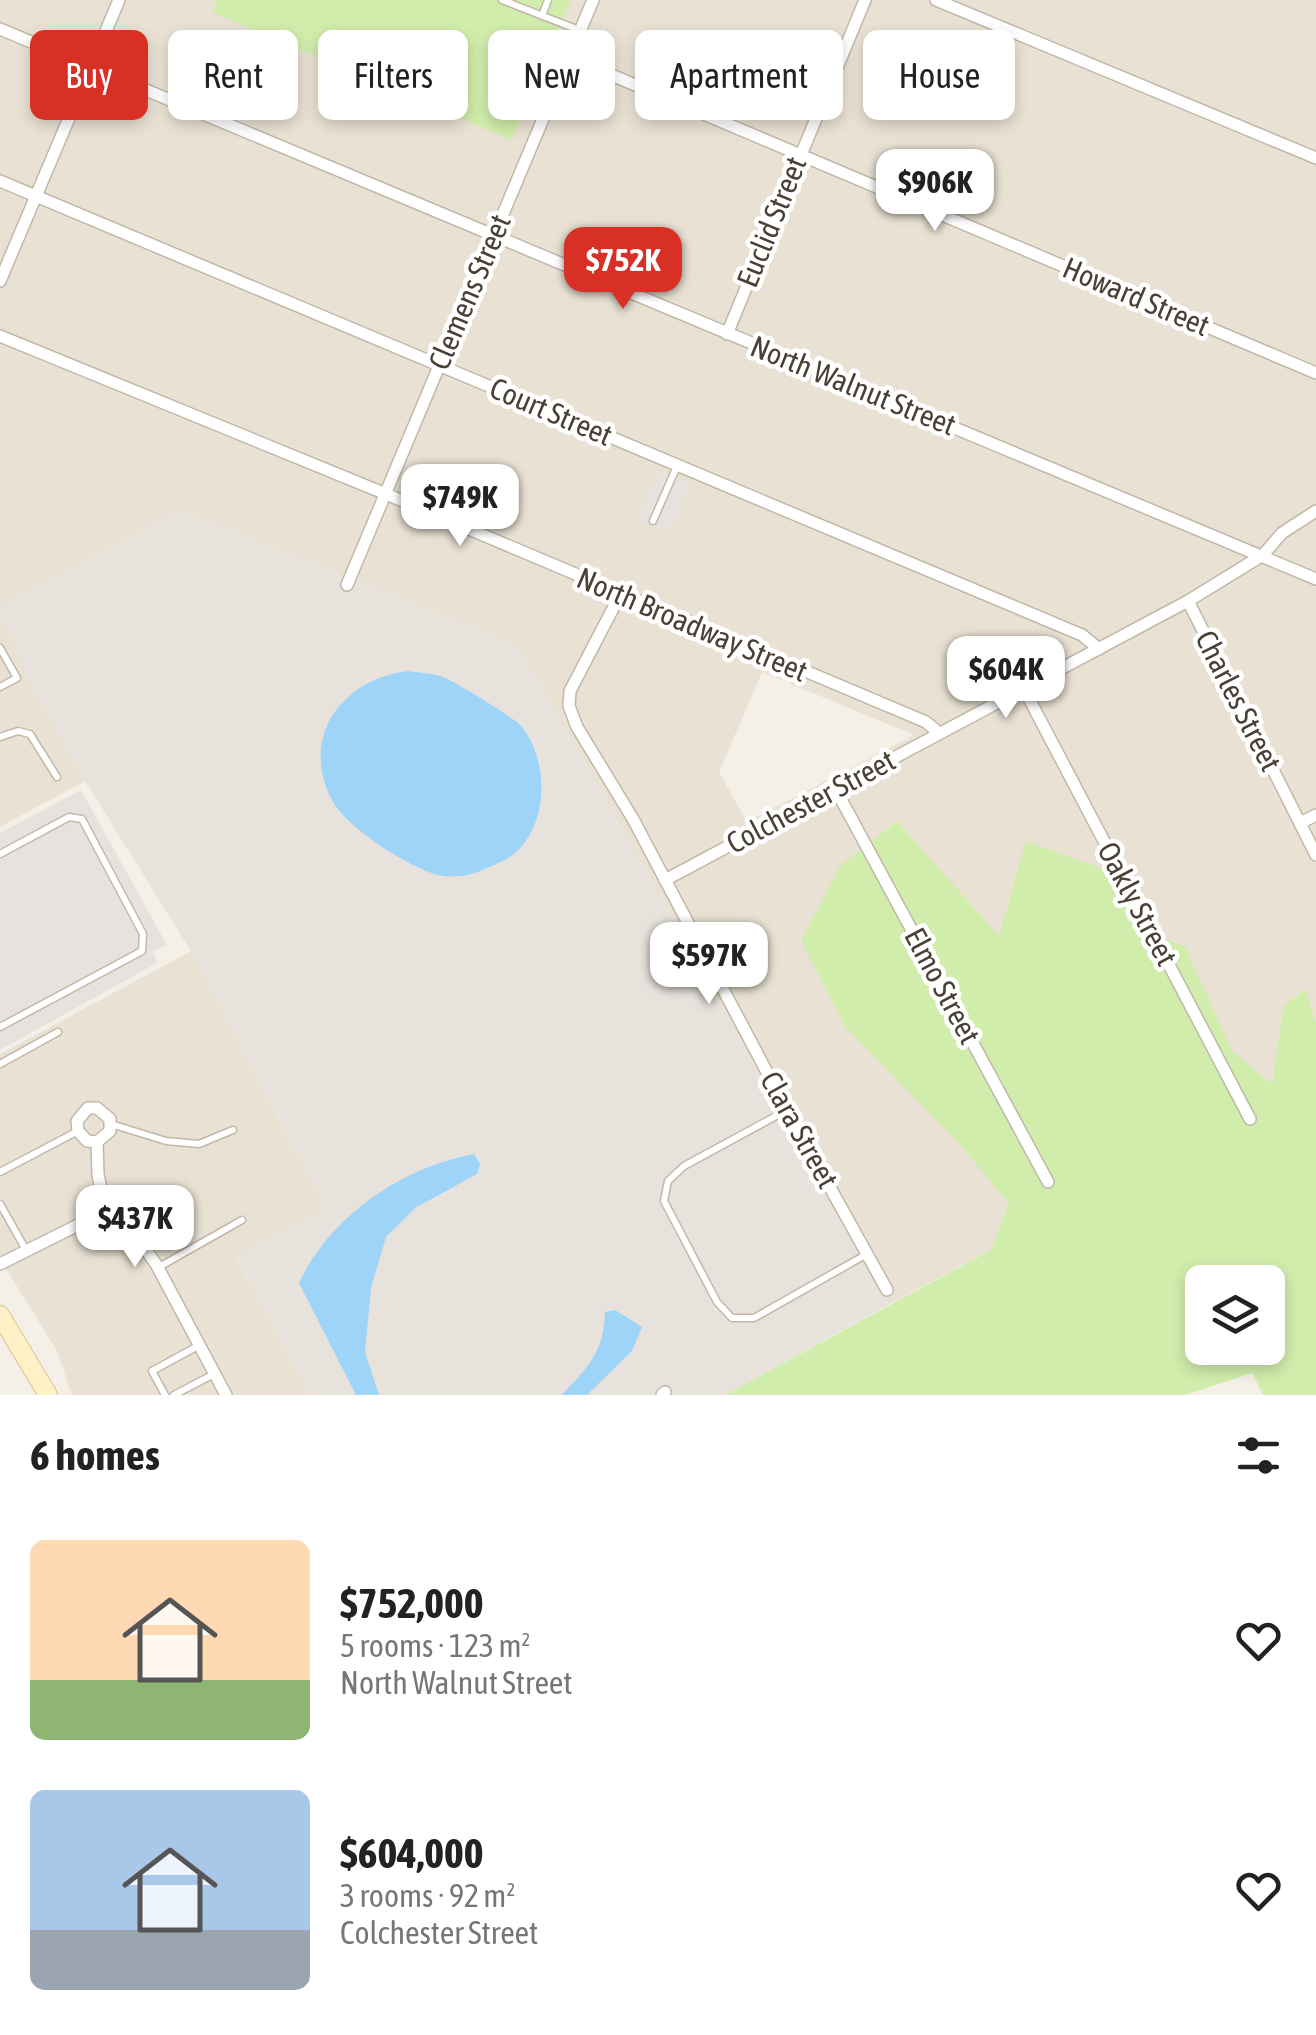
<!DOCTYPE html>
<html lang="en">
<head>
<meta charset="utf-8">
<style>
  body { margin:0; font-family:"Asap Condensed",sans-serif; background:#f6f6f6; color:#222; height:100vh; display:flex; flex-direction:column; font-size:38px; white-space:nowrap }
  * { box-sizing:border-box; margin:0 }
  p { font-size:32px; color:#767676 }
  .icon { flex:none; width:55px; height:55px; fill:none; stroke:currentColor; stroke-width:2; stroke-linecap:round; stroke-linejoin:round }
  .map { position:relative; height:1395px; overflow:hidden }
  .sheet { display:flex; flex-direction:column; background:#fff; flex:1 }
  .sheet>* { flex:none }
  .banner { position:absolute; left:30px; top:30px; width:1258px; height:90px; display:flex; gap:20px }
  .buttons { position:absolute; left:1185px; top:1265px; display:grid; gap:20px }
  .buttons a { display:grid; place-items:center; width:100px; height:100px; border-radius:15px; background:#fff; box-shadow:0 5px 15px #0003; font-size:50px }
  .price { position:absolute; translate:-50% -85px; padding:0 22px; border-radius:20px; background:#fff; color:#222; font-size:32px; line-height:65px; filter:drop-shadow(0 2px 5px #0008) }
  .price::after { content:''; position:absolute; left:50%; top:60px; width:30px; height:22px; margin-left:-15px; background:inherit; clip-path:polygon(0 0,100% 0,50% 100%) }
  .price.on { background:#d93025; color:#fff }
  ul { padding:0; list-style:none }
  li { display:flex; align-items:center; gap:30px; height:250px; padding:0 30px }
  li span { display:grid; place-items:center; flex:none; width:280px; height:200px; border-radius:15px; color:#555 }
  li>.icon { margin-inline-start:auto }
  span .icon { width:120px; height:120px; fill:#fffc; stroke-width:1 }
  li b { font-size:42px }
  h2 { display:flex; justify-content:space-between; align-items:center; height:120px; padding:0 30px; font-size:42px }
  .tag { padding:0 35px; border-radius:15px; background:#fff; box-shadow:0 5px 15px #0003; font-size:35px; line-height:90px }
  .tag.on { background:#d93025; color:#fff }
  .map>svg:first-child { display:block }
  .residential { fill:#e9e2d4; fill-rule:evenodd }
  .industrial { fill:#e7e2dc }
  .green { fill:#d1edac; fill-rule:evenodd }
  .parking { fill:#e6e3df }
  .water { fill:#9ed4f7 }
  .lines { fill:none; stroke-linecap:round; stroke-linejoin:round }
  .lane-casing { stroke:#c1b8a8; stroke-width:9 }
  .street-casing { stroke:#c1b8a8; stroke-width:14 }
  .secondary-casing { stroke:#d9c592; stroke-width:20 }
  .lane { stroke:#fff; stroke-width:6 }
  .street { stroke:#fff; stroke-width:11 }
  .secondary { stroke:#fff0c7; stroke-width:18 }
  .labels { text-anchor:middle; stroke-width:9; stroke-linejoin:round; paint-order:stroke }
  .street-label { font-size:30px; fill:#494135; stroke:#fff }
</style>
</head>
<body>
<div class="map">
<svg width="1316" height="1395" viewBox="0 0 1316 1395">
  <rect width="100%" height="100%" fill="#f5f0e7"/>
  <g class="residential">
    <path d="M0,0H1316V1137L1037,1225L890,1304L518,646L179,510L0,608ZM762,672L914,735L747,822L719,772Z"/>
    <polygon points="0,611 35,691 85,781 0,827"/>
    <polygon points="191,951 326,1207 236,1257 311,1395 72,1395 57,1351 0,1259 0,1054"/>
  </g>
  <polygon class="industrial" points="179,510 518,646 890,1304 725,1395 311,1395 236,1256 326,1206 191,951 85,781 35,691 0,611 0,608"/>
  <g class="green">
    <polygon points="217,0 571,0 512,140 212,12"/>
    <path d="M897,821L999,936L1026,841L1122,876L1137,926L1185,947L1232,1051L1272,1084L1284,1005L1306,989L1316,1024V1395H1263L1252,1373L1185,1395H725L991,1250L1009,1204L957,1141L846,1028L801,941L840,866ZM1202,1282H1268V1348H1202Z"/>
  </g>
  <g class="parking">
    <polygon points="658,471 690,484 670,533 638,520"/>
    <polygon points="81,790 167,945 153,952 157,963 0,1050 0,833"/>
  </g>
  <g class="water">
    <path d="M408,671C419,673 434,673 445,678C457,683 515,718 522,727C550,762 549,829 510,857C502,862 491,866 482,870C471,876 450,878 438,875C408,867 349,829 333,802C298,738 342,679 408,671Z"/>
    <path d="M474,1154L480,1164L477,1174L415,1208L386,1237L371,1288L365,1352L379,1395H356L299,1283C331,1215 401,1168 474,1154Z"/>
    <path d="M615,1310L642,1327L632,1351L587,1395H562C588,1367 604,1352 605,1312Z"/>
  </g>
  <g class="lines">
    <defs>
      <g id="lane">
        <polyline points="502,0 579,30"/>
        <polyline points="542,16 548,0"/>
        <polyline points="653,521 677,466"/>
        <polyline points="0,648 17,678 0,687"/>
        <polyline points="0,737 18,731 30,734 57,777"/>
        <polyline points="0,854 69,817 82,819 143,934 142,951 0,1027"/>
        <polyline points="0,1064 58,1032"/>
        <polyline points="787,1110 684,1166 668,1181 664,1201 717,1302 732,1318 754,1318 867,1254"/>
        <polyline points="111,1124 166,1141 199,1144 233,1130"/>
        <polyline points="0,1172 78,1131"/>
        <polyline points="0,1204 26,1250"/>
        <polyline points="159,1267 242,1220"/>
        <polyline points="165,1395 152,1371 198,1346"/>
        <polyline points="174,1395 214,1374"/>
      </g>
      <g id="street">
        <polyline points="936,0 1316,158"/>
        <polyline points="0,29 1316,579"/>
        <polyline points="569,57 1316,373"/>
        <polyline points="0,181 1082,635 1099,649"/>
        <polyline points="0,281 119,0"/>
        <polyline points="727,334 865,0"/>
        <polyline points="0,336 386,494 926,722 939,733"/>
        <polyline points="347,585 593,0"/>
        <polyline points="620,595 570,691 569,706 577,727 633,819 787,1110 887,1290"/>
        <polyline points="1188,601 1316,855"/>
        <polyline points="1024,689 1250,1119"/>
        <polyline points="836,790 1048,1182"/>
        <polyline points="1300,823 1316,815"/>
        <polyline points="665,880 1188,601 1263,555 1282,533 1316,511"/>
        <polyline points="97,1142 110,1131 110,1119 97,1108 88,1108 77,1121 78,1131 87,1141 97,1142 98,1175 106,1211"/>
        <polyline points="0,1264 106,1211 143,1246 156,1264 226,1395"/>
        <polyline points="662,1395 665,1392"/>
      </g>
      <polyline id="secondary" points="0,1315 48,1395"/>
    </defs>
    <use href="#lane" class="lane-casing"/>
    <use href="#street" class="street-casing"/>
    <use href="#secondary" class="secondary-casing"/>
    <use href="#lane" class="lane"/>
    <use href="#street" class="street"/>
    <use href="#secondary" class="secondary"/>
  </g>
  <g class="labels">
    <g class="street-label">
      <text transform="translate(772 222) rotate(-68)" y="10">Euclid Street</text>
      <text transform="translate(470 292) rotate(-67)" y="10">Clemens Street</text>
      <text transform="translate(1136 297) rotate(23)" y="10">Howard Street</text>
      <text transform="translate(853 386) rotate(22)" y="10">North Walnut Street</text>
      <text transform="translate(551 412) rotate(23)" y="10">Court Street</text>
      <text transform="translate(692 625) rotate(23)" y="10">North Broadway Street</text>
      <text transform="translate(1238 701) rotate(63)" y="10">Charles Street</text>
      <text transform="translate(811 802) rotate(-28)" y="10">Colchester Street</text>
      <text transform="translate(1137 904) rotate(62)" y="10">Oakly Street</text>
      <text transform="translate(942 986) rotate(62)" y="10">Elmo Street</text>
      <text transform="translate(799 1130) rotate(61)" y="10">Clara Street</text>
    </g>
  </g>
</svg>
<div class="buttons">
<a><svg class="icon" aria-label="layers" viewBox="0 0 24 24"><path d="M12 4l9 5-9 5-9-5zM3 14l9 5 9-5"/></svg></a>
</div>
<b class="price" style="left:935px;top:234px">$906K</b>
<b class="price on" style="left:623px;top:312px">$752K</b>
<b class="price" style="left:460px;top:549px">$749K</b>
<b class="price" style="left:1006px;top:721px">$604K</b>
<b class="price" style="left:709px;top:1007px">$597K</b>
<b class="price" style="left:135px;top:1270px">$437K</b>
<div class="banner">
<a class="tag on">Buy</a>
<a class="tag">Rent</a>
<a class="tag">Filters</a>
<a class="tag">New</a>
<a class="tag">Apartment</a>
<a class="tag">House</a>
</div>
</div>
<section class="sheet">
<h2>6 homes<svg class="icon" aria-label="filters" viewBox="0 0 24 24"><path d="M4 7h16M4 17h16"/><circle cx="9" cy="7" r="2"/><circle cx="15" cy="17" r="2"/></svg></h2>
<ul>
<li><span style="background:linear-gradient(#ffd9b3 70%,#8fb573 0)"><svg class="icon" aria-label="home" viewBox="0 0 24 24"><path d="M3 11l9-7 9 7M6 9v11h12V9"/></svg></span><div><b>$752,000</b><p>5 rooms · 123 m²</p><p>North Walnut Street</p></div><svg class="icon" aria-label="heart" viewBox="0 0 24 24"><path d="M12 20l-8-8c-3-5 5-10 8-4 3-6 11-1 8 4z"/></svg></li>
<li><span style="background:linear-gradient(#a9c7e8 70%,#9aa5b1 0)"><svg class="icon" aria-label="home" viewBox="0 0 24 24"><path d="M3 11l9-7 9 7M6 9v11h12V9"/></svg></span><div><b>$604,000</b><p>3 rooms · 92 m²</p><p>Colchester Street</p></div><svg class="icon" aria-label="heart" viewBox="0 0 24 24"><path d="M12 20l-8-8c-3-5 5-10 8-4 3-6 11-1 8 4z"/></svg></li>
</ul>
</section>
</body>
</html>
